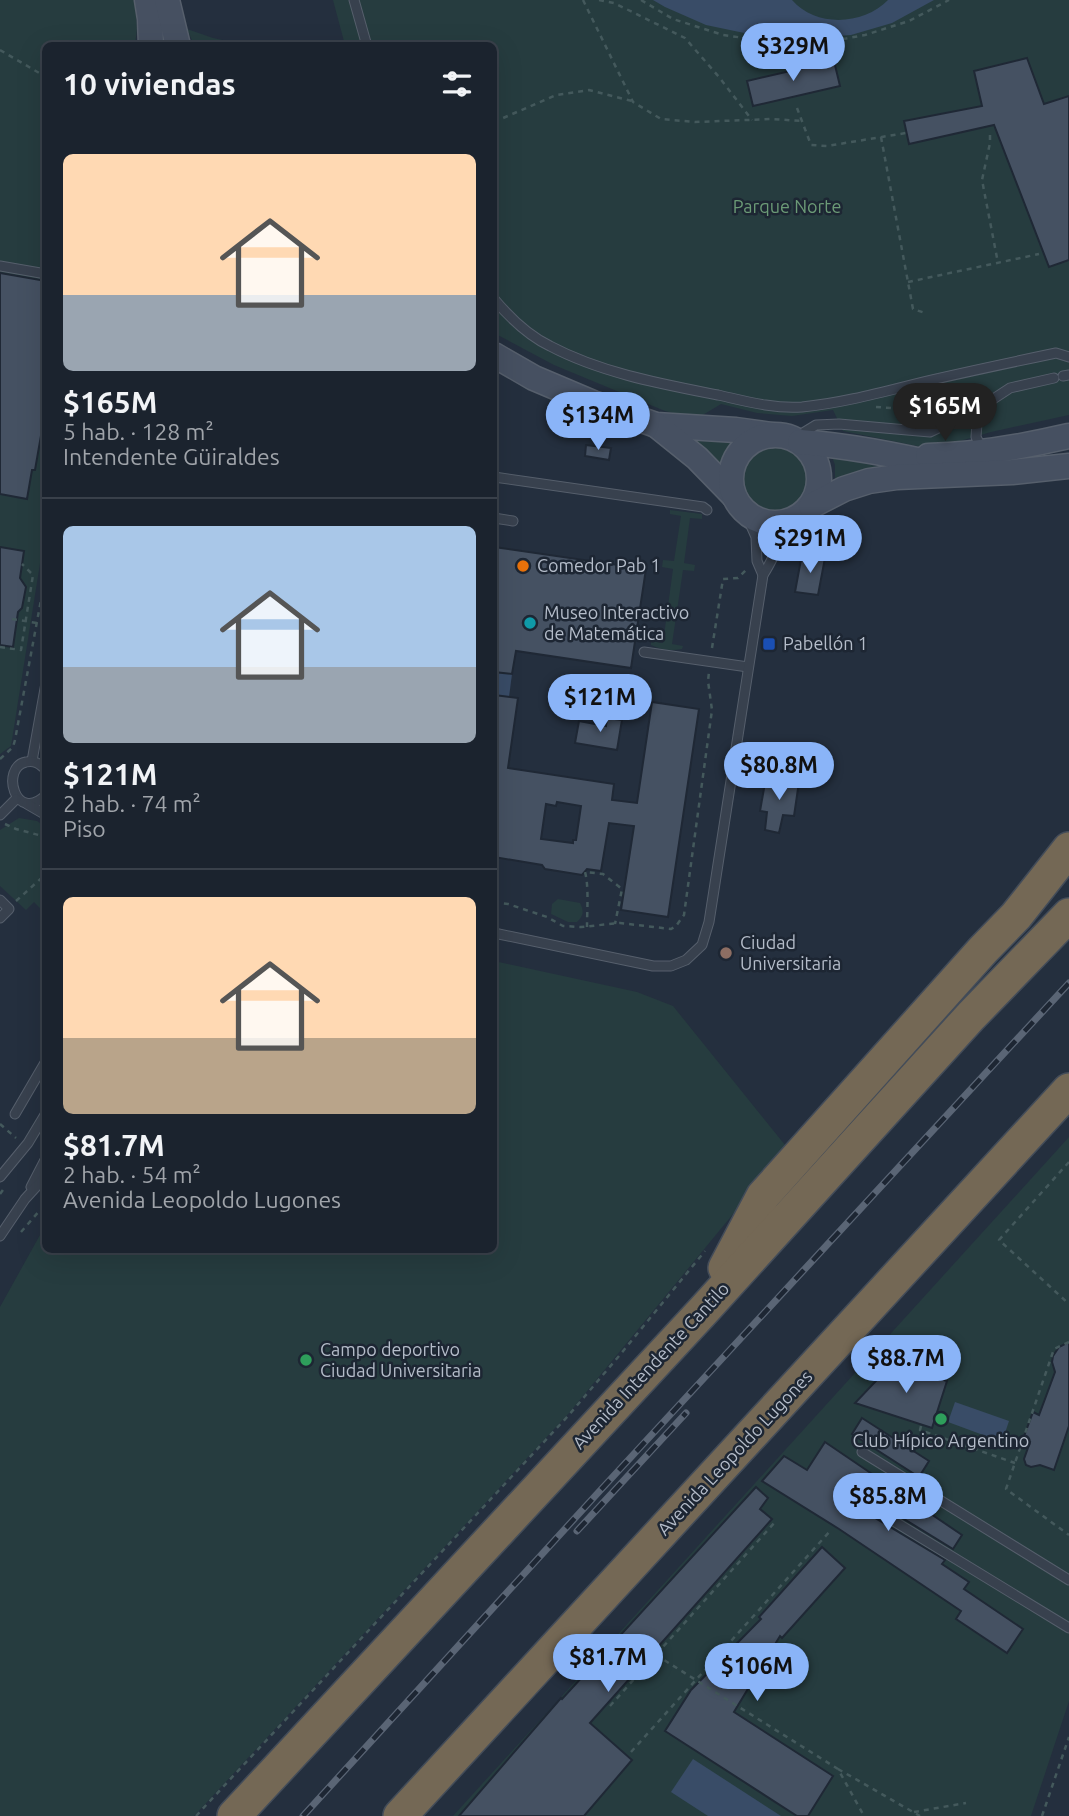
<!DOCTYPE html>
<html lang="es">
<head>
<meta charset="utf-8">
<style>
  body { margin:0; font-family:Ubuntu,sans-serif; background:#282f3a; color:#f1f3f6; height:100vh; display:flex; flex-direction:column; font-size:26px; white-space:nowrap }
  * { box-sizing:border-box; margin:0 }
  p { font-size:23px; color:#a0a4aa }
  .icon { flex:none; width:38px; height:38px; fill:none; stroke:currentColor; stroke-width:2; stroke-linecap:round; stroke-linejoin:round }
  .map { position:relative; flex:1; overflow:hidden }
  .side { position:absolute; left:42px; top:42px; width:455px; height:1211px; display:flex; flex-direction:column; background:#1b232e; border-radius:10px; box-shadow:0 7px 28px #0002,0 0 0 2px #39404a }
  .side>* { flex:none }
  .price { position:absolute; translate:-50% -60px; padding:0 16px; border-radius:24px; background:#8ab4f8; color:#111; font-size:23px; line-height:46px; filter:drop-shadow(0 2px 4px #0008) }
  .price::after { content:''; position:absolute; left:50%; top:42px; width:21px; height:16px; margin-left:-10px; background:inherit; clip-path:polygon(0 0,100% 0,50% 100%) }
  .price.selected { background:#222; color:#fff }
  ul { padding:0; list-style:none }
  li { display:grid; align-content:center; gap:14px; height:371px; padding:0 21px }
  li+li { border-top:2px solid #39404a }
  li span { display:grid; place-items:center; height:217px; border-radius:10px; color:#555 }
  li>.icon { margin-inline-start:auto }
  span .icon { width:126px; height:126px; fill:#fffc; stroke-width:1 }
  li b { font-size:30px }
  h2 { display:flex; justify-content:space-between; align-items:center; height:84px; padding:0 21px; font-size:30px }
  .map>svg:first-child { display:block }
  .green { fill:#263c3f }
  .water { fill:#394c67 }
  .building { fill:#455162; stroke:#1f2835; stroke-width:2; fill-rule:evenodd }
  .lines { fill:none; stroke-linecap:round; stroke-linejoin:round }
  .lane-casing { stroke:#565f6c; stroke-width:11 }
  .secondary-casing { stroke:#565f6c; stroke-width:27 }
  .highway-casing { stroke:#434c59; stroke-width:36 }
  .path { stroke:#44595c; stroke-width:2.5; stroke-dasharray:5 5; stroke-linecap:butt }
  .lane { stroke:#38414e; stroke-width:9 }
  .secondary { stroke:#465061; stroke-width:24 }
  .highway { stroke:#746855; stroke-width:33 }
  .rail-casing { stroke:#5a6575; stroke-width:7 }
  .rail { stroke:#1d2633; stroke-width:4.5; stroke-dasharray:13; stroke-linecap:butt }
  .food-dot { fill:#e8710a; stroke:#1d2633; stroke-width:2.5 }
  .culture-dot { fill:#0f9aa8; stroke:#1d2633; stroke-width:2.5 }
  .transit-dot { fill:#1a4fb4; stroke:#1d2633; stroke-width:2.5 }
  .education-dot { fill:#8d6e63; stroke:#1d2633; stroke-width:2.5 }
  .leisure-dot { fill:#2e9e5b; stroke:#1d2633; stroke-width:2.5 }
  .labels { text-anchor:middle; stroke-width:5; stroke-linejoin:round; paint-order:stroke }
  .park-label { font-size:18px; fill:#6b9a76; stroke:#1d2633 }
  .poi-label { font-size:18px; fill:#b4bcc9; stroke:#1d2633; text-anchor:start }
  .street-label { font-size:18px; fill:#b4bcc9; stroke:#1d2633 }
</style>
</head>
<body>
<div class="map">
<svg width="1069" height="1816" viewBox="0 0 1069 1816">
  <rect width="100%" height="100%" fill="#242f3e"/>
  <g class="green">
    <polygon points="0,0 135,0 137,29 135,45 46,46 45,532 11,746 0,754"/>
    <polygon points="333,0 1069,0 1069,415 991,432 936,448 917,446 843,431 833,410 792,416 757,413 721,404 696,419 665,411 554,365 494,333 494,46 345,45"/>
    <polygon points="187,29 213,38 246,45 194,45"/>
    <polygon points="687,437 735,442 723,463 722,471"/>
    <circle cx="774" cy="480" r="33"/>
    <polygon points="831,454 886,469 835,483 835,465"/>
    <path d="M670,510L702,514V519L690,518L684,563L695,565L694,571L683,570L672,644L683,646L682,649C670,651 662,650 651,645V641L663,643L673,569L662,567L663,560L674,561L681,516L670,514Z"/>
    <polygon points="19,818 37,821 45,827 45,913 34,902 26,910 0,886 0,830"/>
    <path d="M558,899L580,903C584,911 584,915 577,922H568L551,914L552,904Z"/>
    <polygon points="494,961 637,992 673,1006 785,1145 738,1208 569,1413 194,1816 0,1816 0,1307 45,1226 46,1250 494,1250"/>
    <polygon points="1069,1137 1069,1701 1031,1816 453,1816"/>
  </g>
  <g class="water">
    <path d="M653,0H792C816,28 864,25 888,0H934L892,23L851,35L796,39L749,34L706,25L665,7Z"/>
    <polygon points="494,672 512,674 509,697 494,695"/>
    <polygon points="955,1402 1009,1421 1002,1442 948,1422"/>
    <polygon points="693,1759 781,1816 708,1816 671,1792"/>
  </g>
  <g class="building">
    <polygon points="1027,58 1044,104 1069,96 1069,260 1049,267 994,125 909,144 904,121 982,106 974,71"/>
    <polygon points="834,61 840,86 753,106 747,81"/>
    <polygon points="0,273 46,281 46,407 35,470 32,470 27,499 0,494"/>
    <polygon points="929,388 932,399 903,406 900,395"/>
    <polygon points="586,445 611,448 609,460 585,456"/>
    <polygon points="0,547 24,551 20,578 26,587 22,608 18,612 13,647 0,645"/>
    <polygon points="494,547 646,569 631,668 516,651 512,674 494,672"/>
    <polygon points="802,554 825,558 818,595 795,592"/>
    <path d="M494,695L518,698L508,768L614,784L612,800L637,803L652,702L699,709L668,917L621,910L634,826L609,823L601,871L587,869L582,875L545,869L542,865L494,857ZM557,802L581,806L576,840H573V843L541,839L546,804L556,806Z"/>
    <polygon points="607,718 622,720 617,750 575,743 579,721 606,726"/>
    <polygon points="766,777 799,782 794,816 783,815 779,833 765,830 767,812 760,811"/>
    <polygon points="1069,1342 1069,1426 1054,1470 1040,1465 1031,1467 1026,1465 1024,1459 1030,1442 1023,1439 1033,1412 1039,1415 1055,1372 1052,1362 1053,1356 1059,1347"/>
    <polygon points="892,1364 947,1381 932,1428 855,1403"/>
    <polygon points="862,1418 929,1461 919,1477 852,1434"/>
    <polygon points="825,1442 962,1535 953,1549 855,1489 848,1489 845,1492 845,1498 847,1501 945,1560 942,1564 969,1582 964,1589 1023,1629 1007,1653 956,1619 961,1611 839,1529 762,1481 784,1456 807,1470"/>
    <polygon points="756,1487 768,1498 760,1509 772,1519 590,1723 632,1760 584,1816 459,1816 561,1698 562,1699"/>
    <polygon points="822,1547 845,1568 782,1638 780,1636 734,1712 833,1776 808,1816 797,1816 665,1731 691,1690 761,1619 759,1617"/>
  </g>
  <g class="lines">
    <defs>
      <g id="lane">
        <polyline points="354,0 367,46"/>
        <polyline points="0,266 46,274"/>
        <path d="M494,299C510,318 527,335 550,346C601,373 662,384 718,395C745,401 773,409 802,407C844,403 886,391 927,381C970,371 1013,362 1056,353L1069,357"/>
        <polyline points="1063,376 1069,375"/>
        <polyline points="978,409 976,437 983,451"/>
        <polyline points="798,436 816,425 839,424 930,432 978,409 1010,388 1054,378"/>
        <polyline points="494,477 703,507 707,510"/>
        <polyline points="745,512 756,537 757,561 763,575"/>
        <polyline points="494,518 513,521"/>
        <polyline points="644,652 748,667"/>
        <polyline points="32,761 46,683"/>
        <path d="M46,770C40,764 35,760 26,762C0,767 15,825 46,795"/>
        <polyline points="27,804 46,815"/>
        <polyline points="0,815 16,799"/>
        <polyline points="0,900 9,909 0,918"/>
        <path d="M494,933L653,966H671L686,960L702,945L709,922L763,575C777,554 779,537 798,517"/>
        <polyline points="15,1114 46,1061"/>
        <polyline points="0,1177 28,1143 46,1113"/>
        <polyline points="31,1187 46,1158"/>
        <polyline points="0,1236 25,1199 46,1176"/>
        <polyline points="862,1452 1069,1580"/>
        <polyline points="851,1495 1069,1628"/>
      </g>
      <g id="secondary">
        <polyline points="147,0 150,19 151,46"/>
        <polyline points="167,0 178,46"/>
        <polyline points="494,355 534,378 593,403 656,425 736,430 772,435"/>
        <polyline points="656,425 697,458 734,496"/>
        <circle cx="775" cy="479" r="44"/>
        <path d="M800,442C850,446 898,455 947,467"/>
        <path d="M928,456C976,455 1022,447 1069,436"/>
        <polyline points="811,506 844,489 869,481 897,477 1012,472 1069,466"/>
      </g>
      <g id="highway">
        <polyline points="725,1268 763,1196 983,950 1016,916 1069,849"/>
        <polyline points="234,1816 703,1311 971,1016 1069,915"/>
        <polyline points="400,1816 1069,1090"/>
      </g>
    </defs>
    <use href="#lane" class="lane-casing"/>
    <use href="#secondary" class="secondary-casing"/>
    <use href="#highway" class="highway-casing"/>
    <g class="path">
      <polyline points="583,0 633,102 661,119 695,122 772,119 802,121"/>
      <polyline points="599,0 614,3 685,38 719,77 752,120"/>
      <polyline points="641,0 673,19 723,35 780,43 827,42 865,35 909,21 949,0"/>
      <polyline points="0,50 46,77"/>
      <polyline points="797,108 811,145 827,146 906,133"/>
      <polyline points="494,122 556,95 589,90 632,101"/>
      <polyline points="990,135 990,143 982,180 998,263"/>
      <polyline points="881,137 913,309 925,313"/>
      <polyline points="908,282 1039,254"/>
      <polyline points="876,407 904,409 929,404 927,395"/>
      <polyline points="12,619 37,623"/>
      <polyline points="0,647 21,650 33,575 22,564"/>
      <polyline points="712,648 723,579 738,578 747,569"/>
      <polyline points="0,759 13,747 15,740 46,573"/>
      <polyline points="5,824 16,829 46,837"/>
      <polyline points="16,901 46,874"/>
      <polyline points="494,902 508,904 547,917 563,926 581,927 620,923 671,929 676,926 684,915 712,710 708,681 709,672"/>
      <path d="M587,927C587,911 589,886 585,872L603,874L622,889L615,924"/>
      <polyline points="0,1124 16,1138"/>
      <polyline points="1069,1162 999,1240 1069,1304"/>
      <polyline points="0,1194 5,1187"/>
      <polyline points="21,1232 41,1209"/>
      <polyline points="1069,1342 1054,1349 1006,1489 1069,1535"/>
      <polyline points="921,1426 920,1430 1015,1463"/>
      <polyline points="656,1655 838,1769 864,1816"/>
      <polyline points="610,1706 775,1522"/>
      <polyline points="631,1752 831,1530"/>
      <polyline points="838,1769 920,1816"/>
      <polyline points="914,1812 966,1803"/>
      <polyline points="196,1816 568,1416 619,1356 705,1251"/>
      <polyline points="1042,1816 1069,1737"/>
    </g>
    <use href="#lane" class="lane"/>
    <use href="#secondary" class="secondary"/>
    <use href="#highway" class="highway"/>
    <defs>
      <g id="rail">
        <polyline points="577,1531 686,1413"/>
        <polyline points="303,1816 596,1495 1069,983"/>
      </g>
    </defs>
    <use href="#rail" class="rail-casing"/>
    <use href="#rail" class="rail"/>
  </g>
  <circle class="food-dot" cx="523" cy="566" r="7"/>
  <circle class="culture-dot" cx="530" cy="623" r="7"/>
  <rect class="transit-dot" x="762" y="637" width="14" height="14" rx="3.5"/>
  <circle class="education-dot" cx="726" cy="953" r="7"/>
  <g class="leisure-dot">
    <circle cx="306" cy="1360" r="7"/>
    <circle cx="941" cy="1419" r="7"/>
  </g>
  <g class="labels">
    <g class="park-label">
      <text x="787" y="213">Parque Norte</text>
    </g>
    <g class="poi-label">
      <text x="537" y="572">Comedor Pab 1</text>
      <text x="544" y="619">Museo Interactivo<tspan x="544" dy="21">de Matemática</tspan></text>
      <text x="783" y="650">Pabellón 1</text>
      <text x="740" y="949">Ciudad<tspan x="740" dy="21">Universitaria</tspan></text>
      <text x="320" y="1356">Campo deportivo<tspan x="320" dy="21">Ciudad Universitaria</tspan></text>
      <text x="941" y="1447" text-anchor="middle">Club Hípico Argentino</text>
    </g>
    <g class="street-label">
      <text transform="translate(651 1366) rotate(-47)" y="6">Avenida Intendente Cantilo</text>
      <text transform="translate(735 1453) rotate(-47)" y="6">Avenida Leopoldo Lugones</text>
    </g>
  </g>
</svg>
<b class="price" style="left:793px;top:83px">$329M</b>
<b class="price selected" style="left:945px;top:443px">$165M</b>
<b class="price" style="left:598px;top:452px">$134M</b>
<b class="price" style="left:810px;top:575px">$291M</b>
<b class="price" style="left:600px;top:734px">$121M</b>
<b class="price" style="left:779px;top:802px">$80.8M</b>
<b class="price" style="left:906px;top:1395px">$88.7M</b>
<b class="price" style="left:888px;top:1533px">$85.8M</b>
<b class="price" style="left:608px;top:1694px">$81.7M</b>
<b class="price" style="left:757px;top:1703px">$106M</b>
<section class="side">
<h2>10 viviendas<svg class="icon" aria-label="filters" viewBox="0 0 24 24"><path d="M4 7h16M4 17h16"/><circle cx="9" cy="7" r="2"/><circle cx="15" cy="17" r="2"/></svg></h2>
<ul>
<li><span style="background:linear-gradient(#ffd9b3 65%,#9aa5b1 0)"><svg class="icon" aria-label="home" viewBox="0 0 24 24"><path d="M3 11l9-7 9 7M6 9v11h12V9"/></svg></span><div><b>$165M</b><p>5 hab. · 128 m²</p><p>Intendente Güiraldes</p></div></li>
<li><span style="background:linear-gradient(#a9c7e8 65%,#9aa5b1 0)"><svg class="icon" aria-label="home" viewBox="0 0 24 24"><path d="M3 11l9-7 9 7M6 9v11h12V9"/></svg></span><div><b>$121M</b><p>2 hab. · 74 m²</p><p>Piso</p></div></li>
<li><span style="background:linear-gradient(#ffd9b3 65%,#b9a48a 0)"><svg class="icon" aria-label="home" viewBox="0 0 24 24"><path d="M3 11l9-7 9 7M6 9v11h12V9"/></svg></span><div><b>$81.7M</b><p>2 hab. · 54 m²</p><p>Avenida Leopoldo Lugones</p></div></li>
</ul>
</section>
</div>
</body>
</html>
